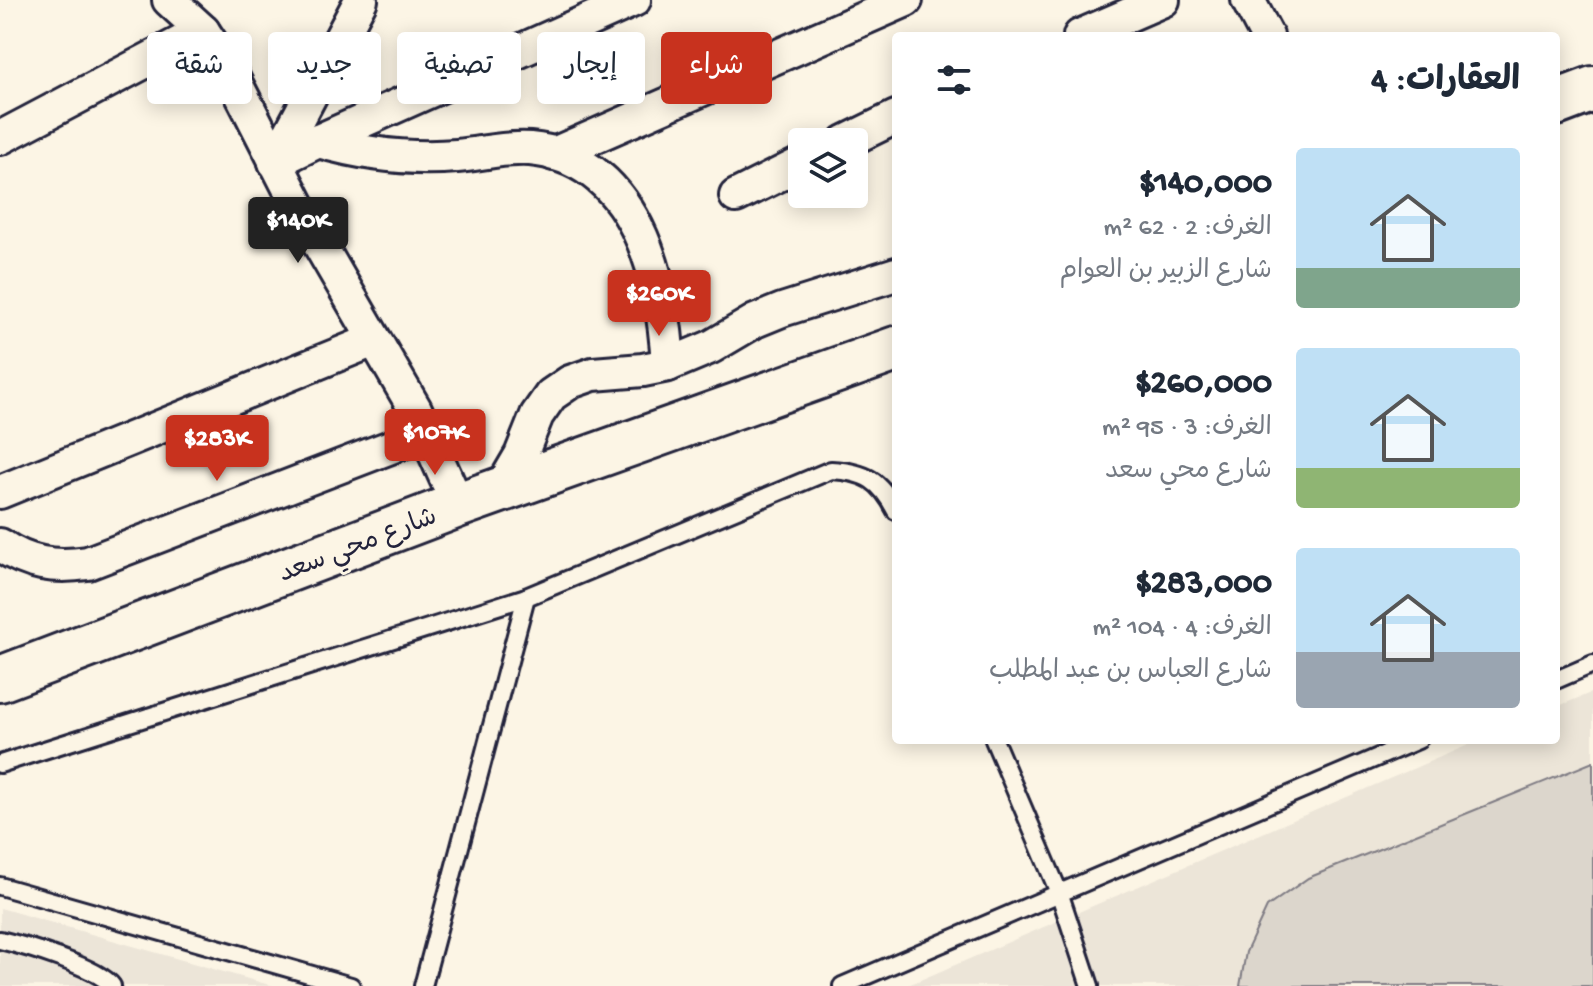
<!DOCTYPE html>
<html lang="ar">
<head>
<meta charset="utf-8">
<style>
  body { margin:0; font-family:"Gochi Hand","Playpen Sans Arabic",sans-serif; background:#f6f6f7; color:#1f2937; direction:rtl; height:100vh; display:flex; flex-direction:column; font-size:30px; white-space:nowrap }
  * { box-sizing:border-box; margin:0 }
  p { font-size:26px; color:#747a83 }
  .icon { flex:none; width:44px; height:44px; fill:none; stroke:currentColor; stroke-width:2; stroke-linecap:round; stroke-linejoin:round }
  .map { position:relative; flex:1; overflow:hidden; direction:ltr }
  .drawer { position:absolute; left:892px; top:32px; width:668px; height:712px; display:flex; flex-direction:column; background:#fff; border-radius:8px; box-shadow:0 4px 20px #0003; direction:rtl }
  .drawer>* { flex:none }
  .top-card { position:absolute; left:24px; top:32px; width:748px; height:72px; direction:rtl; display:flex; gap:16px }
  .tools { position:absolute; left:788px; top:128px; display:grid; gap:16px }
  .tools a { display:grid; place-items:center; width:80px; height:80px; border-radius:8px; background:#fff; box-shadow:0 4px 20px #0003; font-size:40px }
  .price { position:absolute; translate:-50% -68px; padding:0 18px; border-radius:8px; background:#c8321e; color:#fff; font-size:26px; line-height:52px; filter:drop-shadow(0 2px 4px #0008) }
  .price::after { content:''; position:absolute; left:50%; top:48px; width:24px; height:18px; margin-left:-12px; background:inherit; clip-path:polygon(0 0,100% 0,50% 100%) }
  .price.on { background:#222; color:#fff }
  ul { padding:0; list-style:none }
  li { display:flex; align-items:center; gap:24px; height:200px; padding:0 40px }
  li span { display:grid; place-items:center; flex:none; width:224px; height:160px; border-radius:8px; color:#555 }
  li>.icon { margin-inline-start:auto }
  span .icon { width:96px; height:96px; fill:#fffc; stroke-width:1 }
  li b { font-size:34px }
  h2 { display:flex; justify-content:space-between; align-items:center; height:96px; padding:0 40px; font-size:34px }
  .tag { padding:0 28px; border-radius:8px; background:#fff; box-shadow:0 4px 20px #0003; font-size:28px; line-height:72px }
  .tag.on { background:#c8321e; color:#fff }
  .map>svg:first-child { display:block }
  .built { fill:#ece5d8 }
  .green { fill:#dcd6cc; stroke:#7f7c84; stroke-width:2 }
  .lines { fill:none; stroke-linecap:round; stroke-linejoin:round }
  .lane-casing { stroke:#22223b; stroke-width:22 }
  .street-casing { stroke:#22223b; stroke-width:38 }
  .secondary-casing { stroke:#22223b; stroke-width:50 }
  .lane { stroke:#fcf5e5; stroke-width:16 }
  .street { stroke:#fcf5e5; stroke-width:32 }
  .secondary { stroke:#fcf5e5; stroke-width:44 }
  .labels { text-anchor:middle; stroke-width:6; stroke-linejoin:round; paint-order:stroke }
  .street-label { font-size:26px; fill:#22223b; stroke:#fcf5e5 }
</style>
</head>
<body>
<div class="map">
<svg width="1593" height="986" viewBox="0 0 1593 986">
  <rect width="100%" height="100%" fill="#fcf5e5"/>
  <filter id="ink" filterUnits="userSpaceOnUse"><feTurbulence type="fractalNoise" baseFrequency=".0125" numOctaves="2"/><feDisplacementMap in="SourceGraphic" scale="16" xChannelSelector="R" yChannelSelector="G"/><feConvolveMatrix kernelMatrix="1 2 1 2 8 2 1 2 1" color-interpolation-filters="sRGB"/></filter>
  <g filter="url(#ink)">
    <g class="built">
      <polygon points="1593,692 1593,986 906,986 1480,740 1556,740 1556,707"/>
      <polygon points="0,908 273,986 0,986"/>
    </g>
    <polygon class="green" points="1593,762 1593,986 1240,986 1246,952 1267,907 1308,878"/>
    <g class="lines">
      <defs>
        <g id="lane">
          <polyline points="1556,680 1593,664"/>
          <polyline points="994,740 1060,895 1090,986"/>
          <path d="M0,764L526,597L831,470C866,472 880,480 896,511"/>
          <polyline points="0,886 351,986"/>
          <path d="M0,940C25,946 98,967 112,986"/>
          <polyline points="423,986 526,597"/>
          <polyline points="842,986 1418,740"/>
        </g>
        <g id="street">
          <polyline points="169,0 203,31 230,72 307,223 415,409 458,505"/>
          <polyline points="1248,0 1267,36"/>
          <polyline points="1080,36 1163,0"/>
          <polyline points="0,138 203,31"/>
          <path d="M318,141C363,154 409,160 457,156C481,154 505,147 530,149C636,159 663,276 668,365"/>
          <polyline points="845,142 896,117"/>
          <polyline points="554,154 906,0"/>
          <polyline points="275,162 318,141 634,0"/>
          <polyline points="275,162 361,0"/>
          <polyline points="736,196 802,163"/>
          <polyline points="501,489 521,455 537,415 551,395 570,382 593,374 643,370 668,365 711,347 755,321 782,310 896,274"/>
          <polyline points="0,492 374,340"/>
          <path d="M0,545C28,564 54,568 88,563L427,433"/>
        </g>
        <g id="secondary">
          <polyline points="1556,103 1593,89"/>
          <polyline points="0,679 458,505 896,349"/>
        </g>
      </defs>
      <use href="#lane" class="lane-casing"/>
      <use href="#street" class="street-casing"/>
      <use href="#secondary" class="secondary-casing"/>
      <use href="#lane" class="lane"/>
      <use href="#street" class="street"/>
      <use href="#secondary" class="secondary"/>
    </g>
  </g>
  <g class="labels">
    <g class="street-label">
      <text transform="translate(357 543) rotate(-21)" y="9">شارع محي سعد</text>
    </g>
  </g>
</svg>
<div class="tools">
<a><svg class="icon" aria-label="layers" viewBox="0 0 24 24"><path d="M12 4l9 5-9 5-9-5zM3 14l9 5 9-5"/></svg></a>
</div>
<b class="price on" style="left:298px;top:265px">$140K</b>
<b class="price" style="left:659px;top:338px">$260K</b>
<b class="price" style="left:435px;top:477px">$107K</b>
<b class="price" style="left:217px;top:483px">$283K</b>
<div class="top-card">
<a class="tag on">شراء</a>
<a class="tag">إيجار</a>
<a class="tag">تصفية</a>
<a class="tag">جديد</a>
<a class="tag">شقة</a>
</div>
<section class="drawer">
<h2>العقارات: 4<svg class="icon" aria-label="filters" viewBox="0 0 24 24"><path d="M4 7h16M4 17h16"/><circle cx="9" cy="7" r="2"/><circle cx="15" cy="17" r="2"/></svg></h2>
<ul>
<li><span style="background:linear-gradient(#bfe0f5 75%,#7fa58c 0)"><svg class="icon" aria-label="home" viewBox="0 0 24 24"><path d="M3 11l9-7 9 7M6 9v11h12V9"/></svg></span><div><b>$140,000</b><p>الغرف: 2 · 62 m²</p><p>شارع الزبير بن العوام</p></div></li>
<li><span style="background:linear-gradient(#bfe0f5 75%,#8fb573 0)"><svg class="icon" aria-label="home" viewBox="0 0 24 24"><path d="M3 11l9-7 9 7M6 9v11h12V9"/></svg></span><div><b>$260,000</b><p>الغرف: 3 · 95 m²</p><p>شارع محي سعد</p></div></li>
<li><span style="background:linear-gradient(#bfe0f5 65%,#9aa5b1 0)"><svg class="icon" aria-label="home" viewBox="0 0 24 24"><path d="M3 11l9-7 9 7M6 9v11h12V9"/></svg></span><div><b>$283,000</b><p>الغرف: 4 · 104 m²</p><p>شارع العباس بن عبد المطلب</p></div></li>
</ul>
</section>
</div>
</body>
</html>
